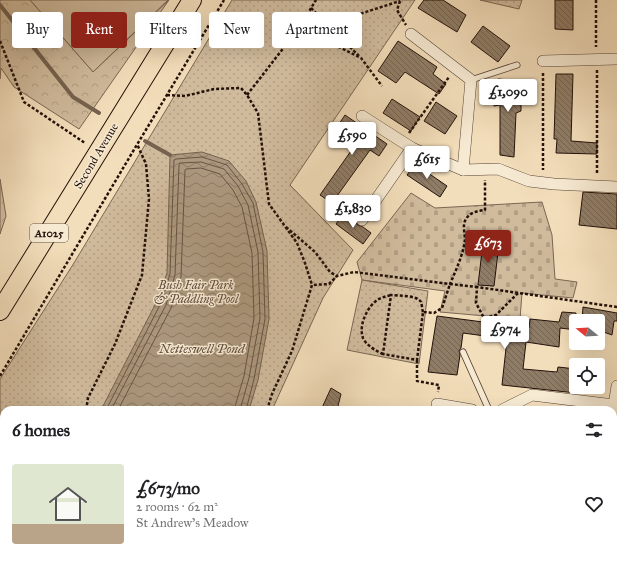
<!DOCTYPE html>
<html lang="en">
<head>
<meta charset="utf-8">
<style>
  body { margin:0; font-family:"IM FELL Great Primer",serif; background:#f6f6f6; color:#202124; height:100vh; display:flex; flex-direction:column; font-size:15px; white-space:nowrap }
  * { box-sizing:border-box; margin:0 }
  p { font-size:13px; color:#757577 }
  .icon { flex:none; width:22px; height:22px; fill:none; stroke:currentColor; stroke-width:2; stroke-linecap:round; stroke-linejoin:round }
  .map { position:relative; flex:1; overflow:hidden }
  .drawer { position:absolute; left:0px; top:406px; width:617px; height:156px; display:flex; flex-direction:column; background:#fff; border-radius:12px 12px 0 0; box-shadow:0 4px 16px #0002 }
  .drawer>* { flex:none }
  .banner { position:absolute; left:12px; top:12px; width:400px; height:36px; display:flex; gap:8px }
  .needle { width:26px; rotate:288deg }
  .fabs { position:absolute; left:569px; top:314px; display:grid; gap:8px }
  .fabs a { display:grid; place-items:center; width:36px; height:36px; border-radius:4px; background:#fff; box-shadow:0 4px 16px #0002; font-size:20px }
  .price { position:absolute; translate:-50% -34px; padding:0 9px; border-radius:4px; background:#fff; color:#222; font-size:13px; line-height:26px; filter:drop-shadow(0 1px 2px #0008) }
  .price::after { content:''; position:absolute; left:50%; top:24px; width:12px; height:9px; margin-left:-6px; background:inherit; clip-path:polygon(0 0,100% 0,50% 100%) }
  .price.selected { background:#8f2418; color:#fff }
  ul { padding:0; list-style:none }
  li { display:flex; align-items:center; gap:12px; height:100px; padding:0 12px }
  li+li { border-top:1px solid #e0e0e0 }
  li span { display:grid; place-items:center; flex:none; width:112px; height:80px; border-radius:4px; color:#555 }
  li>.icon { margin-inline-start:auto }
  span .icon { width:48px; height:48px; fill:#fffc; stroke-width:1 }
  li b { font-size:17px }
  h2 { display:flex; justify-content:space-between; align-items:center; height:48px; padding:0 12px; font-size:17px }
  .tag { padding:0 14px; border-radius:4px; background:#fff; box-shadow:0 4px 16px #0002; font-size:14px; line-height:36px }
  .tag.selected { background:#8f2418; color:#fff }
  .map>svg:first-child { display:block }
  .grass { fill:#d0bb9d; stroke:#7a6653 }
  .forest { fill:url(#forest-crowns); stroke:#7a6653 }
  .cemetery { fill:url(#cemetery-stones); stroke:#7a6653 }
  .park { fill:url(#park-dots); stroke:#7a6653 }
  .water { fill:url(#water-waves); stroke:#75624f }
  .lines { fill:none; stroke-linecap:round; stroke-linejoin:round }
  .shore { stroke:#685444; stroke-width:1 }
  .stream { stroke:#75624f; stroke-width:4 }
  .building { fill:url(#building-back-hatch); stroke:#231109 }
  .service-casing { stroke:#574436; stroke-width:7 }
  .minor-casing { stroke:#574436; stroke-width:12 }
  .primary-casing { stroke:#231109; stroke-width:20 }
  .path { stroke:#231109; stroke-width:2.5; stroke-dasharray:3 2; stroke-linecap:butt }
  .service { stroke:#f7ead3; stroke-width:5.5 }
  .minor { stroke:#f7ead3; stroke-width:11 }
  .primary { stroke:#f3debb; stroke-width:18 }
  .labels { text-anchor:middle; stroke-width:3; stroke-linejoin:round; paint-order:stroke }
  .shield { fill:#f7ead3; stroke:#635246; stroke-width:1 }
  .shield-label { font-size:11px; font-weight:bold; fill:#231109 }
  .street-label { font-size:12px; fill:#231109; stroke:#f7ead3 }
  .park-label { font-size:12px; font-style:italic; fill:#604c3d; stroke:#f7ead3 }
  .water-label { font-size:13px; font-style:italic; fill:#614e3e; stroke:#f7ead3 }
</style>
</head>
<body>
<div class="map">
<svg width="617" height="562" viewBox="0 0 617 562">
  <defs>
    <pattern id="forest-crowns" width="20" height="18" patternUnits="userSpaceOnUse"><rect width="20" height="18" fill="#d0bb9d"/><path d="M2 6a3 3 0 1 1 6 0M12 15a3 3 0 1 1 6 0" fill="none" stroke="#b2a086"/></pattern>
    <pattern id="cemetery-stones" width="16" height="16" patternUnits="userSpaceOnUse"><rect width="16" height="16" fill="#d0bb9d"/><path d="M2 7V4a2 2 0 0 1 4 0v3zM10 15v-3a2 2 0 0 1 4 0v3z" fill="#b2a086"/></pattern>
    <pattern id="park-dots" width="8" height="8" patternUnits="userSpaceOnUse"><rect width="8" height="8" fill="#d0bb9d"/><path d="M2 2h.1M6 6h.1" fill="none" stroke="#b2a086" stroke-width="1.8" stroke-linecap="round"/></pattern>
    <pattern id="water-waves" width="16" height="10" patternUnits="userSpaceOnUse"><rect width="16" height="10" fill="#ac987e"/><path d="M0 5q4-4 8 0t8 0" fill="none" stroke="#8c7b65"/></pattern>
    <pattern id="building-back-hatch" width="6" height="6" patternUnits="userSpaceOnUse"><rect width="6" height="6" fill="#8f7c66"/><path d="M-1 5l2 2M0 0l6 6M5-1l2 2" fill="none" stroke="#746452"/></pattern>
  </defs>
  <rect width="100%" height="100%" fill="#f3debb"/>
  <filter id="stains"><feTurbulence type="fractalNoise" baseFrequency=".005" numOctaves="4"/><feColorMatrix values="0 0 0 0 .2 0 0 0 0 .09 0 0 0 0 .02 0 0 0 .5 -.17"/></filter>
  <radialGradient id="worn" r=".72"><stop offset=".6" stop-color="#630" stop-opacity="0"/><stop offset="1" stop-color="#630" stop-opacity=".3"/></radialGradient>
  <polygon class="grass" points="30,0 168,0 93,72"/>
  <g class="forest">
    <polygon points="0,0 30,0 93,72 169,0 79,129 14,87 1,68 0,79"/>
    <polygon points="0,179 6,216 0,234"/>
  </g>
  <polygon class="cemetery" points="411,193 435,208 542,202 552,235 555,279 577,282 573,298 522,293 520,319 440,312 445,291 362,280 357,262"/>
  <g class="park">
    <polygon points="232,0 415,0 290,185 353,250 323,298 272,410 4,410 4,558 204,558 203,562 0,562 0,379 74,263"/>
    <polygon points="480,0 522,0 519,9"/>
    <polygon points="362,280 428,291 419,364 347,350"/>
  </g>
  <polygon class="water" points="202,152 229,161 246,181 256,202 267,251 269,319 258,380 249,410 98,410 102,408 157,301 167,273 170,155"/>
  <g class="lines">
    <g class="shore">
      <polyline points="106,410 161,303 170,274 174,160 176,159 202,157 227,165 242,184 253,203 263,252 265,319 254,379 246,410"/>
      <polyline points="111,410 166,305 175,275 179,165 180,163 201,162 224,169 238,186 248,205 258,252 260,318 249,378 240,410"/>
      <polyline points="118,410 171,308 181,277 185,170 186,169 201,168 220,174 233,190 242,207 252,253 254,318 244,376 234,410"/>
    </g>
    <g class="stream">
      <polyline points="0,5 73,97 99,113"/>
      <polyline points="145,141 170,155"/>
      <polyline points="62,562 66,558"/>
    </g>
  </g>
  <g class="building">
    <polygon points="424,0 443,0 466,15 457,32 418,8"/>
    <polygon points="555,0 573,0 573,30 555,29"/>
    <polygon points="483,26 510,46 498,62 471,42"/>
    <polygon points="398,41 437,67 433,74 446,84 439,94 405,72 396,83 378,71"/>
    <polygon points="556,74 573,74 571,141 597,143 597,154 556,153 557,139 554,139"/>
    <polygon points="498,79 521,81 521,111 516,113 514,157 500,155 500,105 494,106 493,91 498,91"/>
    <polygon points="392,99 420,117 411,131 383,113"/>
    <polygon points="436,102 457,116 445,134 424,121"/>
    <polygon points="345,115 387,144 379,156 370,150 332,203 320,195 358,141 337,127"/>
    <polygon points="415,164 447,186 440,197 407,175"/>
    <polygon points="583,192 617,194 617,229 579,225"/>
    <polygon points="344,213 355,221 358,225 363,227 371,233 363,244 336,224"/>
    <polygon points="483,243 499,244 494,286 478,285"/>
    <polygon points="583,307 617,313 617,321 614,321 612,335 598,330 598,321 582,321"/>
    <polygon points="562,312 576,313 576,330 560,328 559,347 526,342 523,369 557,372 558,367 576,369 576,393 502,385 507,339 463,333 461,348 459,351 460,355 457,375 428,372 437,316 529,328 530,319 559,322"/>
    <polygon points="331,388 341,394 337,410 321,410"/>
  </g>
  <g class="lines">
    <defs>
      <g id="service">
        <polyline points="471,80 517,65"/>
        <polyline points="463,352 489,410"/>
      </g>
      <g id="minor">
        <polyline points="411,34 471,80 463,170 498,169 529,181 554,184 617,187"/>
        <polyline points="543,61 617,59"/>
        <polyline points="362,116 412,148 463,170"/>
        <polyline points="362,220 412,148"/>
        <polyline points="437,404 472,410"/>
        <polyline points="502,410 532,395 614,405"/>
        <polyline points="615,562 614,405 617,386"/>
      </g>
      <polyline id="primary" points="0,311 192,0"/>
    </defs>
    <use href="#service" class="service-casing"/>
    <use href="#minor" class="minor-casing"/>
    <use href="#primary" class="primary-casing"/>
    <g class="path">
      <polyline points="596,0 596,47"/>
      <polyline points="400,1 397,10 406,25"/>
      <polyline points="311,8 359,56"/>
      <polyline points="294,35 400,1"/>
      <polyline points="295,35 319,39 341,48 361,58 382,86"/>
      <polyline points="0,41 24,102 85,143"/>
      <polyline points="597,70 597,175"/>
      <polyline points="543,73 543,170"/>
      <polyline points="167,95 185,96 214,89 241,88 247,95 258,113 269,204 297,243 305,263 312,285"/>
      <polyline points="247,95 299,28 316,0"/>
      <polyline points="409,133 449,77"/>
      <polyline points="286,227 315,252 330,272 337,276"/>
      <polyline points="518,293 496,315 484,318 476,303 477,287 617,307"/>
      <path d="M423,312C422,309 422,305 421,302C417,295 399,296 391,295L383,354L417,360L423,312L434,313L442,308L450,284L477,287"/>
      <path d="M383,354C376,351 366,345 363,338C358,325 368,305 379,299C383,297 387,296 391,295"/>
      <polyline points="417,360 417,381 439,385 438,392"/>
      <polyline points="0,376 132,153 224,0"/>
      <polyline points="86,410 88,398 115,344 142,275 149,199 146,164 137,144"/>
      <path d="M267,410L272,394L292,351L312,285L329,284L337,276L354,272L450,284C456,270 463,255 465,240C465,233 462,225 466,219C470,212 478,211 485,210V180"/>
      <polyline points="0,508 4,509"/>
      <polyline points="152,558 165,562"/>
      <polyline points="231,558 231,562"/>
      <polyline points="23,562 26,558"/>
    </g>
    <use href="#service" class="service"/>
    <use href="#minor" class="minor"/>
    <use href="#primary" class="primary"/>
  </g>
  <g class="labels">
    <rect class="shield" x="30" y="224" width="38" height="18" rx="3"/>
    <g class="shield-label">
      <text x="49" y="237">A1025</text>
    </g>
    <g class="street-label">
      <text transform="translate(96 156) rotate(-59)" y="4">Second Avenue</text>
    </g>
    <g class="park-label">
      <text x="196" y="289">Bush Fair Park<tspan x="196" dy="14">&amp; Paddling Pool</tspan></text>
    </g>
    <g class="water-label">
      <text x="202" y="353">Netteswell Pond</text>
    </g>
  </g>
  <rect width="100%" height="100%" filter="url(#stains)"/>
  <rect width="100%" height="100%" fill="url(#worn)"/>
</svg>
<div class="fabs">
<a><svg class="needle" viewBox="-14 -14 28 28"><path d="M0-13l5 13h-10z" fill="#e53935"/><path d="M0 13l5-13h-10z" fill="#757577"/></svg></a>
<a><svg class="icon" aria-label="locate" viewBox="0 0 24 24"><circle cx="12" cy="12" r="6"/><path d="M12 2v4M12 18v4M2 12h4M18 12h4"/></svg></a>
</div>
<b class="price" style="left:508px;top:113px">£1,090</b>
<b class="price" style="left:352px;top:156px">£590</b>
<b class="price" style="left:427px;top:180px">£615</b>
<b class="price" style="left:353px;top:229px">£1,830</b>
<b class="price selected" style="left:488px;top:264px">£673</b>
<b class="price" style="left:505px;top:350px">£974</b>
<div class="banner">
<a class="tag">Buy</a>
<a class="tag selected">Rent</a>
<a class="tag">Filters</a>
<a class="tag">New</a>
<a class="tag">Apartment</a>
</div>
<section class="drawer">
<h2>6 homes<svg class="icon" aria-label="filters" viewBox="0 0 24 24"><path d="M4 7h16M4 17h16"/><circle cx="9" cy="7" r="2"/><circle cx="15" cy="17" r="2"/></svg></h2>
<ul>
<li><span style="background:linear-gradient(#dfe7d0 75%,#b9a48a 0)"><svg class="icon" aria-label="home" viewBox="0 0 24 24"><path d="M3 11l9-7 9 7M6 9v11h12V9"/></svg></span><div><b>£673/mo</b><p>2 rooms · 62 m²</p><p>St Andrew's Meadow</p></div><svg class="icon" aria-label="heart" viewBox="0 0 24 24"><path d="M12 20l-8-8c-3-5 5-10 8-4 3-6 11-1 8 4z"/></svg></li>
</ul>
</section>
</div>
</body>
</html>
